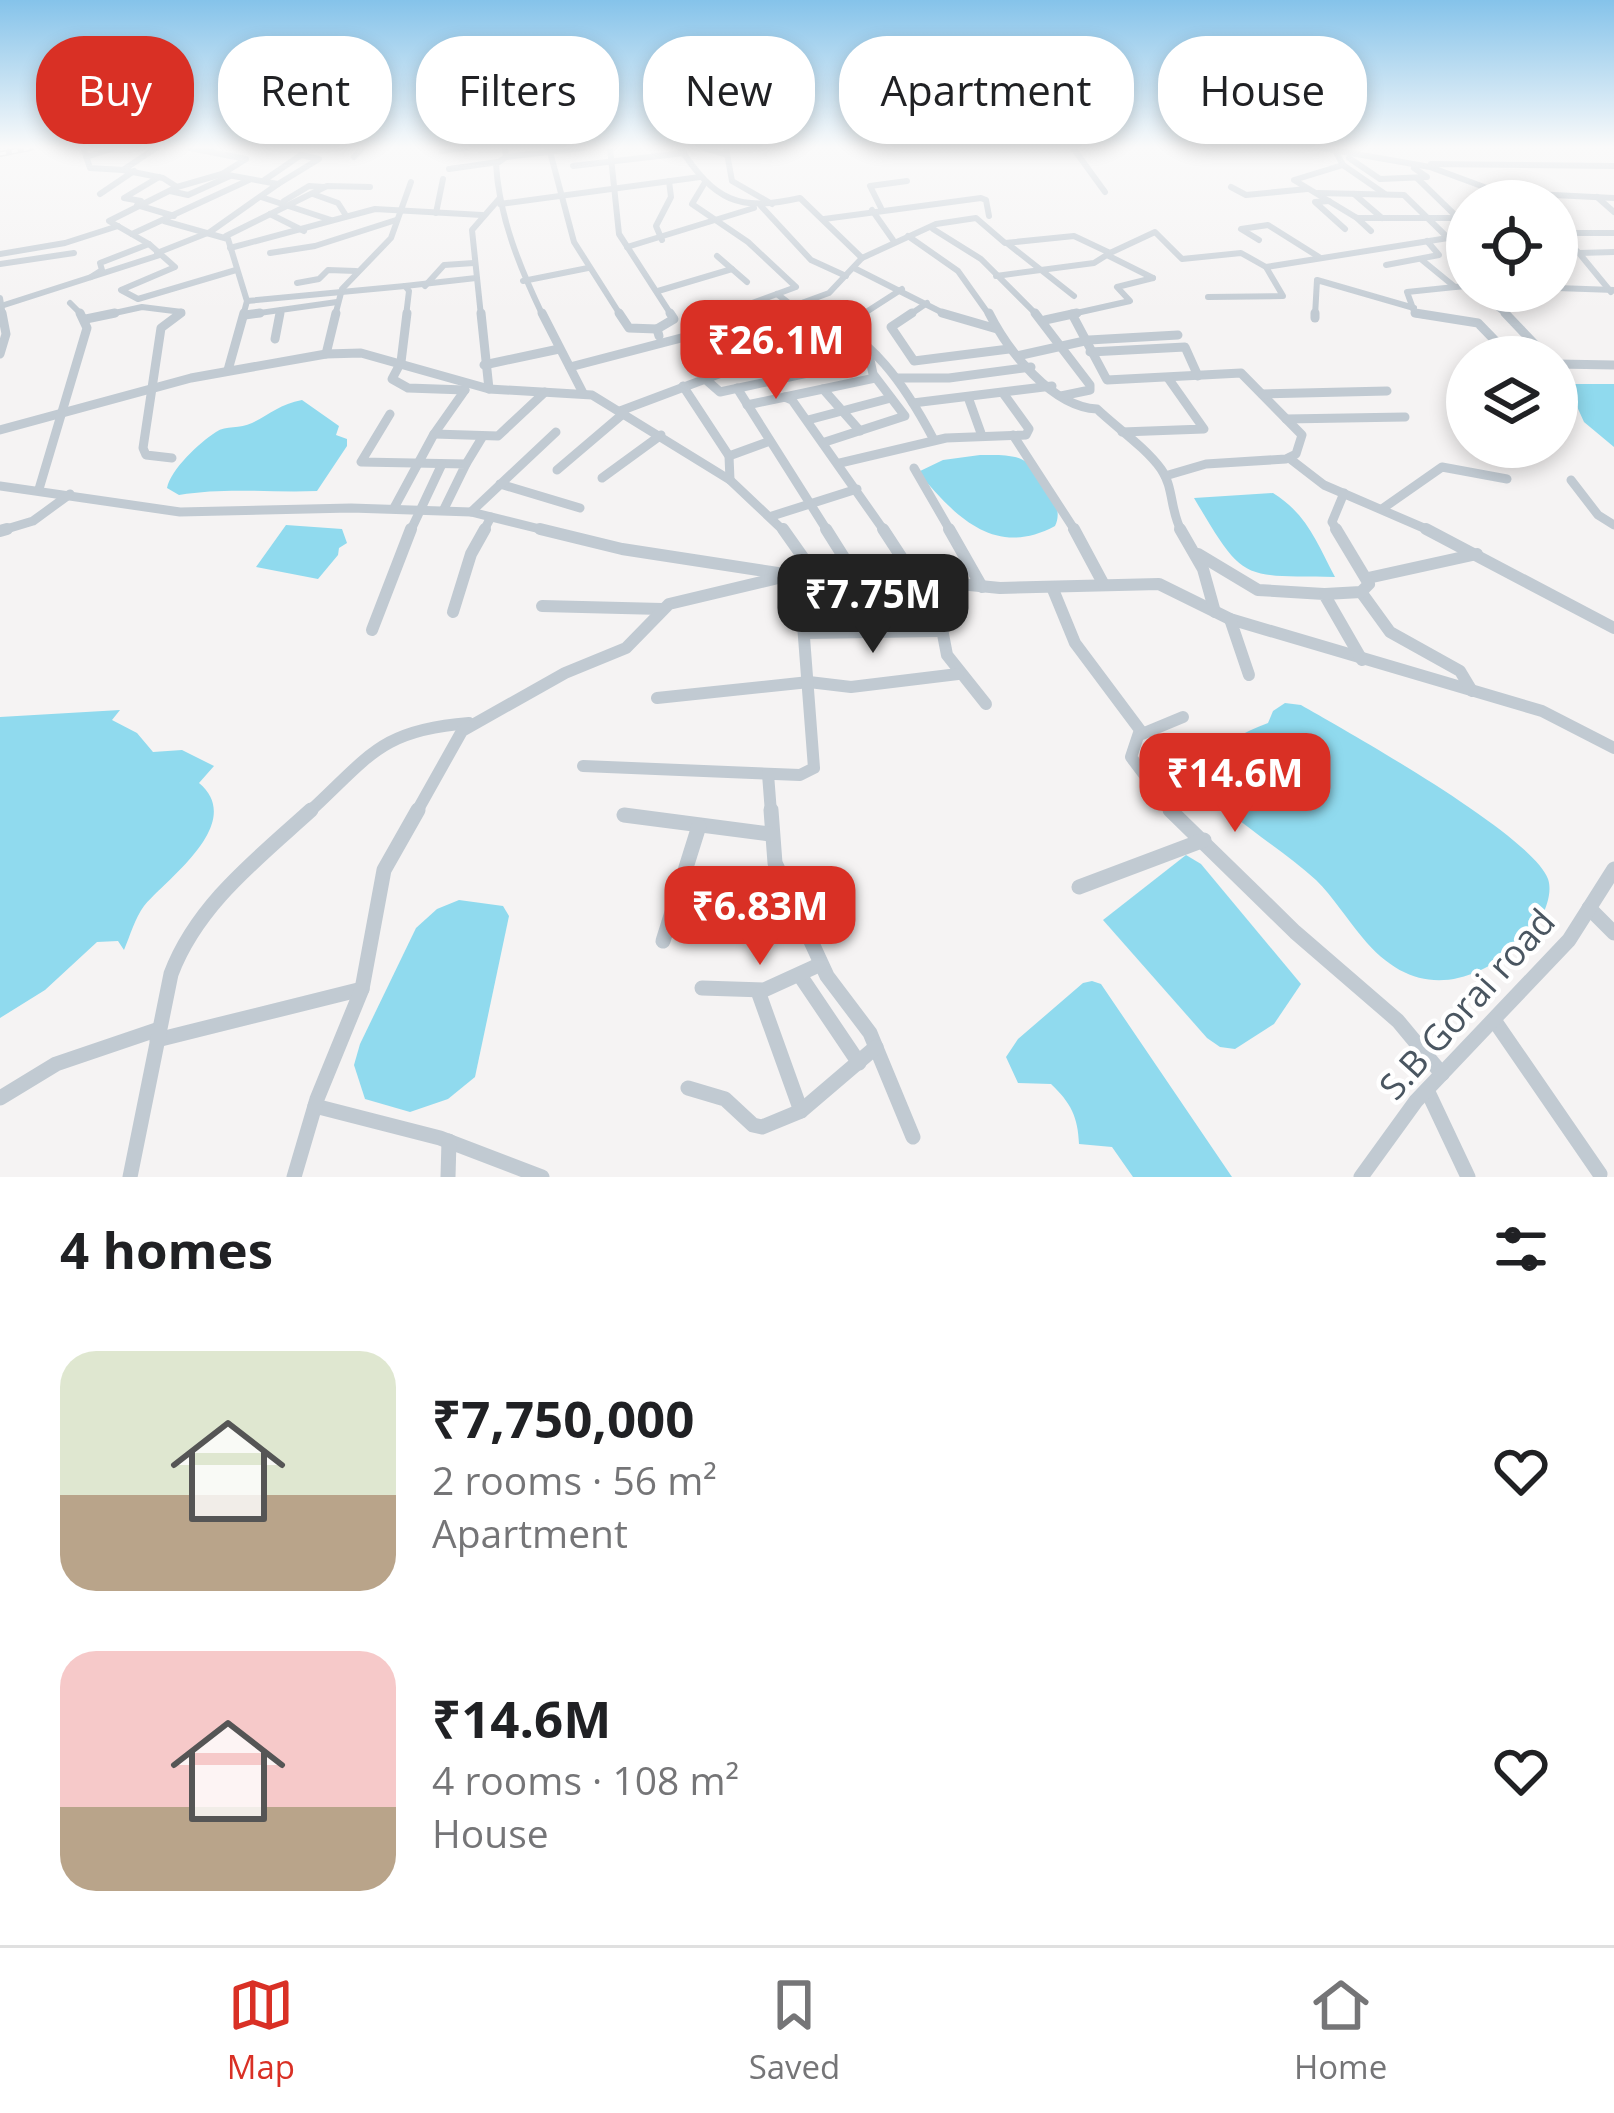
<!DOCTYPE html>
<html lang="en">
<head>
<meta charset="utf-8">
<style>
  body { margin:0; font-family:"Open Sans",sans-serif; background:#f6f6f6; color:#202124; height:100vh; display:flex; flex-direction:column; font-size:45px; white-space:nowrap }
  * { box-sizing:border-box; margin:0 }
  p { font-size:39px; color:#757577 }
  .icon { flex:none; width:66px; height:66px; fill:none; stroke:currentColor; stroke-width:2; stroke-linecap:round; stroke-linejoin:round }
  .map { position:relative; height:1177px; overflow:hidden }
  .side { display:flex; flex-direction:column; background:#fff; flex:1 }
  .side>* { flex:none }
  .top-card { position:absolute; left:36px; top:36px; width:1542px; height:108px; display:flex; gap:24px }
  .tools { position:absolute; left:1446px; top:180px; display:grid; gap:24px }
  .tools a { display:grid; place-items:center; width:132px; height:132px; border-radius:50%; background:#fff; box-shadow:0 6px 18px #0003; font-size:60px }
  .price { position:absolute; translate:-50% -102px; padding:0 27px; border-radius:24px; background:#d93025; color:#fff; font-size:39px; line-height:78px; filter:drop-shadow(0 3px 6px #0008) }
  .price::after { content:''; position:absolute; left:50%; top:72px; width:36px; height:27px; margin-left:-18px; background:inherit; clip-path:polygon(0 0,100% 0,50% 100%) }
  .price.selected { background:#222; color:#fff }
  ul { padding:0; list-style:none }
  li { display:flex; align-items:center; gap:36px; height:300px; padding:0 60px }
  li span { display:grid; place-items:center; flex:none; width:336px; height:240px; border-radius:36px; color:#555 }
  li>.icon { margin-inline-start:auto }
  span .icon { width:144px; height:144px; fill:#fffc; stroke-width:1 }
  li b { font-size:51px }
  h2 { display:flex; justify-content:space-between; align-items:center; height:144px; padding:0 60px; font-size:51px }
  .tag { padding:0 42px; border-radius:48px; background:#fff; box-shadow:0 6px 18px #0003; font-size:42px; line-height:108px }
  .tag.selected { background:#d93025; color:#fff }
  .tabs { display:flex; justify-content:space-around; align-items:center; height:168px; border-top:3px solid #e0e0e0; background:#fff; font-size:33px; color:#757577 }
  .tabs a { display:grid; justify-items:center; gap:6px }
  .tabs .selected { color:#d93025 }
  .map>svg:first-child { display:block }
  .water { fill:#90daee }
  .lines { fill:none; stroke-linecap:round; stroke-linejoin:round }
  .minor-far3 { stroke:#c1cad2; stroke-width:6 }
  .minor-far2 { stroke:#c1cad2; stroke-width:9 }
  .minor-far1 { stroke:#c1cad2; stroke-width:12 }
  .minor { stroke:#c1cad2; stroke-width:15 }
  .rail-casing { stroke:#b5b8bd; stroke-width:6 }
  .rail { stroke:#fff; stroke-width:3; stroke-dasharray:6; stroke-linecap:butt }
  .labels { text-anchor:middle; stroke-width:9; stroke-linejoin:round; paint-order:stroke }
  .near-street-label { font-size:36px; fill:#4a5661; stroke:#fff }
</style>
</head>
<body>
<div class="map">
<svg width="1614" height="1177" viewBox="0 0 1614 1177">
  <rect width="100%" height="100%" fill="#f5f3f3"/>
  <g class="water">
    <polygon points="1574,384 1614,384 1614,447 1584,422 1569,389"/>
    <path d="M302,400L339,426L336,435L347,439V446L317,491C269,493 227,487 179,495L167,488C171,469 199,443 216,432C226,425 240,429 252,423C269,415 280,404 302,400Z"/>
    <path d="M980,455C993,455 1010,454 1021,459C1041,469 1066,506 1055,526C994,559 954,515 918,472L943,460Z"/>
    <path d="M1273,493C1307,514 1317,543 1335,577C1240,576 1244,582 1194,498Z"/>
    <polygon points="286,525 342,529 347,543 339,548 338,555 318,579 256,567"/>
    <path d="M1285,703L1301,705C1348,732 1531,834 1548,879C1555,899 1536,932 1521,944C1465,990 1411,997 1362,937C1346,918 1334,898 1316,880C1278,845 1229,820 1197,779C1211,749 1239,734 1268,723L1273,711Z"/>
    <path d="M120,710L112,720L137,733L153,752L182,750L214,766L199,783C247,823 165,880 144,906C135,918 130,936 124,950L118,941L97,942L45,990L0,1018V717Z"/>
    <polygon points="1186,855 1201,864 1301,984 1274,1024 1235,1049 1220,1047 1207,1038 1103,920"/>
    <polygon points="459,900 503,906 509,916 475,1077 448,1099 410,1112 365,1099 354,1065 360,1044 416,928 437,909"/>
    <path d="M1092,981L1101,984L1232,1177H1133L1112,1147L1079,1144C1078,1117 1071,1103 1051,1084L1018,1083L1006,1057L1018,1039L1083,983Z"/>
  </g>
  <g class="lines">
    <g class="minor-far3">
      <polyline points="156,148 123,170 163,178 177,187 109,221 149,244 175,267 121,290 138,299 236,270"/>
      <path d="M505,148L506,157L496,164C499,217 520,268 543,316"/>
      <polyline points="549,148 574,242 621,316"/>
      <polyline points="610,148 619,234 672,316"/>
      <path d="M680,148C715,201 738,212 800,198L862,258L829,293L766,316"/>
      <polyline points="704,148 727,155"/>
      <polyline points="726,148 732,181 772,204"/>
      <polyline points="1073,148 1105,192"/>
      <polyline points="1322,148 1430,167 1522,201"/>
      <polyline points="84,150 90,168 123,170"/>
      <polyline points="442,151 465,148"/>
      <polyline points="1337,154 1343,165 1294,180 1357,218 1467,218"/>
      <polyline points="86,157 114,148"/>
      <polyline points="354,157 362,148"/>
      <polyline points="506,157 583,148"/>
      <polyline points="1349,158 1380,179 1427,177 1414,168"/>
      <polyline points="1431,164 1614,166"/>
      <polyline points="1343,165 1385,194"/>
      <polyline points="573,166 684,153"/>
      <polyline points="449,169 498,162"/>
      <polyline points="1417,178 1457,217"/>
      <polyline points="263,181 301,155 319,159 278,184"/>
      <polyline points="704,184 692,204 748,242 796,287 717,316"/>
      <polyline points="177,187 222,174"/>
      <polyline points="1231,187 1246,195 1307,189"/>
      <polyline points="170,191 188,195 230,176"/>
      <polyline points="1513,193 1614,198"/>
      <polyline points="100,194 134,171"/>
      <polyline points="313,194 338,203 345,214"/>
      <polyline points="1354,194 1382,218"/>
      <polyline points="261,197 331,220"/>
      <polyline points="1597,197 1614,212"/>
      <polyline points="141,201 124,198 159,177"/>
      <polyline points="284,201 309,186 324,187"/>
      <polyline points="1329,201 1315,202 1345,229"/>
      <polyline points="500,204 700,177"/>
      <polyline points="137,205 174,216"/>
      <polyline points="761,206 811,260 846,276"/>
      <polyline points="881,208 870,186 907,181"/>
      <polyline points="872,210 893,240"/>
      <polyline points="436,213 443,179"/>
      <polyline points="270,214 304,231"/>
      <polyline points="1357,218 1371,231"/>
      <polyline points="824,219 981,198 986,200 989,216"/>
      <polyline points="164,221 228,239 247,301 243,316"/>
      <polyline points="933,229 981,259 1038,316"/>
      <polyline points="1557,231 1579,253 1614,252"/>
      <polyline points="1558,233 1614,233"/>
      <polyline points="132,234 249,180"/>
      <polyline points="226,236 327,186 370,187"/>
      <polyline points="908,236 958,271 990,316"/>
      <polyline points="662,240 656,226 671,197 669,181"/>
      <polyline points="1259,240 1241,229 1268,225 1319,257"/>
      <polyline points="1008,244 1074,296"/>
      <polyline points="627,247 754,208"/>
      <polyline points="230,248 375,209 482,215"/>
      <polyline points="157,253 210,232 278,184 222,174 246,159 190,148"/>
      <polyline points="270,253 315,246 396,220"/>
      <polyline points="1579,253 1611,292"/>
      <polyline points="0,254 65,243 118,226"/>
      <polyline points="1107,255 1153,278"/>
      <polyline points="862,258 936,224 976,218 1005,243 1074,236 1110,253 1155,232 1182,259 1241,253 1266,267"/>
      <polyline points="1422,260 1455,287 1467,286"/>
      <polyline points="0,264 74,253"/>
      <polyline points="1386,265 1439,255 1427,241"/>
      <polyline points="854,268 949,316"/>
      <polyline points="732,269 747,282"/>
      <polyline points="996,276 1094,263 1110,253"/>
      <polyline points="91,277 102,270 100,263 149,244"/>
      <polyline points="523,281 588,268"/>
      <polyline points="297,283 319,279 328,270 356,271"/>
      <polyline points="405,286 476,278"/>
      <polyline points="425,286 444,265 474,263"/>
      <polyline points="1557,288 1614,290"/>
      <polyline points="658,291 732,269 717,256"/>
      <polyline points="1476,291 1509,316"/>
      <polyline points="777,294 794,307 820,316"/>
      <polyline points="1480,294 1512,291"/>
      <polyline points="1208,297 1283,296 1266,267 1448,238 1404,195 1318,193"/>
      <polyline points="0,298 3,316"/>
      <polyline points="247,301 405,286 409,291 406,316"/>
      <polyline points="70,303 83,316"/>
      <polyline points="1,306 160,255"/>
      <polyline points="245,315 337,302"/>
      <polyline points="101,316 142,307 182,312 177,316"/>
      <polyline points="280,316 281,310"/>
      <polyline points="335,316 342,289 391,238 411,182"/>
      <polyline points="481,316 472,230 499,199"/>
      <polyline points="860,316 902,289"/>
      <polyline points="908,316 927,303"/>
      <polyline points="1063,316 1130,301 1117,287 1153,278"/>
      <polyline points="1315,316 1317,280 1414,308"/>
      <polyline points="1428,316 1415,314 1407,292 1455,287"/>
    </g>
    <g class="minor-far2">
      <polyline points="407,313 401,362 392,379 408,388 465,390"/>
      <polyline points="481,313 489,389"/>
      <polyline points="542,313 583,393"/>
      <polyline points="619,313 629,328 657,329"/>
      <path d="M811,313C871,333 906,387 934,440"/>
      <polyline points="912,313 891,327 914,361 1009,349"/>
      <polyline points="942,313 997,329"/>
      <path d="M989,313C1008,351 1052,407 1097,409C1117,428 1145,447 1161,469C1174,487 1170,512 1182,532"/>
      <polyline points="1035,313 1090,385 1090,390 1061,396"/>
      <polyline points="1415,313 1478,323 1511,357"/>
      <polyline points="1505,313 1547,357"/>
      <polyline points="1072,314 1107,380 1241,373 1302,435 1296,454 1286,459 1206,464 1165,476"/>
      <polyline points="245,315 260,313"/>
      <polyline points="1315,318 1315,313"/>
      <polyline points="86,319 115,313"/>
      <polyline points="1045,320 1077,313"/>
      <polyline points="841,328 865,313"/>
      <polyline points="704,334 697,323 725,313"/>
      <polyline points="659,336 657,329 674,319 670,313"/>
      <polyline points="275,339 280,313"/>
      <polyline points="1090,352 1185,347 1198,376"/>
      <polyline points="0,354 6,334 2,313"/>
      <polyline points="326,354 336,313"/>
      <polyline points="1017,356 1089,340 1178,335"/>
      <polyline points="1557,364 1614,365"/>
      <polyline points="484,365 559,349"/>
      <polyline points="570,367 777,313"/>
      <polyline points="228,370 244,313"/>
      <polyline points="704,378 720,392 845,365 868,355"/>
      <polyline points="898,378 949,378 1031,367"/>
      <polyline points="683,386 729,456 730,480"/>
      <polyline points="737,388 828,532"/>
      <polyline points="823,389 860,431"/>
      <polyline points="1262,394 1387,391"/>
      <polyline points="785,397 875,378"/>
      <polyline points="968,397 982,436"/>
      <polyline points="913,403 1052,386"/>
      <polyline points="747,405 785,397 792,400 885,532"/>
      <polyline points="620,411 724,372 839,346"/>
      <polyline points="390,414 361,462 466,464 444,509"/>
      <polyline points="1286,419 1405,417"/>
      <polyline points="808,420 891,398"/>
      <polyline points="0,430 191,378 326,354 361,353 489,389 592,395 730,480 785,532"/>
      <polyline points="1122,432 1204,429 1168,378"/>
      <polyline points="434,434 498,436 545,392"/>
      <polyline points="1013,435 1076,532"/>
      <polyline points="825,442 905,416 873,374 869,355"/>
      <polyline points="729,456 770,441"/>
      <polyline points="172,458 146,455 143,448 161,328 181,313"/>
      <polyline points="1289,458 1324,485 1433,532"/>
      <polyline points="840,463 946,438 1026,435 1029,429 1003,393"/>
      <polyline points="466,464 483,436"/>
      <polyline points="914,468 951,532"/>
      <polyline points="557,470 624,413"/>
      <polyline points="602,478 661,435"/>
      <polyline points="1571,480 1598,515 1614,525"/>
      <polyline points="500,484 580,508"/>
      <polyline points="0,486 180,512 351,508 471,512 552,532"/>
      <polyline points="39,489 87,328 80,313"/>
      <polyline points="394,508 434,434 465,390"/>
      <polyline points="1382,509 1442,467 1507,479"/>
      <polyline points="471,512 556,432"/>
      <polyline points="772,516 857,489"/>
      <polyline points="0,531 33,521 70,494"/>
      <polyline points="410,532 442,464"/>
      <polyline points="483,532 491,517"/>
      <polyline points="1338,532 1332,522 1344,493"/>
    </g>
    <g class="minor-far1">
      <polyline points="540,529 622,549 791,575 812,568"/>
      <polyline points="783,529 807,563 818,570 1000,588 1159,584 1230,619 1542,711 1614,748"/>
      <polyline points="826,529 855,575"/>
      <polyline points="883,529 917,581"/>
      <polyline points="949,529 982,587"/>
      <polyline points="1074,529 1104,585"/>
      <polyline points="1180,529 1203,569 1215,612"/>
      <polyline points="1426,529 1614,628"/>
      <polyline points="0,531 7,529"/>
      <polyline points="1198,554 1258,590 1324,594 1362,660"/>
      <polyline points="1368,578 1477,554"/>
      <polyline points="933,582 947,655 986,704"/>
      <polyline points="1052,587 1075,643 1140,730 1131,757 1173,813"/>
      <polyline points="1361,592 1390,632 1460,671 1472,691"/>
      <polyline points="1325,594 1361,592 1369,584 1336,529"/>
      <polyline points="542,606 662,609"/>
      <polyline points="453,612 471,554 485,529"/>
      <polyline points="1230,619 1249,675"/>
      <polyline points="372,630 411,529"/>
      <polyline points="804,633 940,631"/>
      <polyline points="657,698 809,682 851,687 958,674"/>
      <polyline points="1142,734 1183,717"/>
      <polyline points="583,766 800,775 814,768 799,572"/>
      <polyline points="768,774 771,813"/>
      <path d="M308,813C370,756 380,730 469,723"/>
      <polyline points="416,813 462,731 565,673 626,648 669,604 791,575"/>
    </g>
    <g class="minor">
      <polyline points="771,810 775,863 827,976 870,1033 913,1137"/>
      <polyline points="1170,810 1295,932 1398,1021 1442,1074"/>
      <polyline points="624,815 770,834"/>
      <polyline points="683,886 744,901 765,917 799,915"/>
      <polyline points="1079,887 1204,840"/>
      <polyline points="1589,908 1614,933"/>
      <polyline points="663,941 699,826"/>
      <polyline points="801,977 859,1063"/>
      <polyline points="702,988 764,990 821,964"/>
      <polyline points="759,994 801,1111"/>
      <polyline points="1494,1020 1600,1174"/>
      <polyline points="157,1040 362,989"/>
      <polyline points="688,1088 725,1099 753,1125 762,1127 801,1111 876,1047"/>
      <polyline points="1427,1090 1468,1177"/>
      <polyline points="0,1098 56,1064 159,1029"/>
      <polyline points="315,1106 440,1138 542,1177"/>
      <path d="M130,1177L171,974C197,905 257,859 311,810"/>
      <polyline points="294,1177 317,1099 362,989 384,870 418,810"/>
      <polyline points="448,1177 449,1141"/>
      <polyline points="1361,1177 1416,1101 1569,940 1614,869"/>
    </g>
    <defs>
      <polyline id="rail" points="0,154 31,148"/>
    </defs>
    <use href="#rail" class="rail-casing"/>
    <use href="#rail" class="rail"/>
  </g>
  <linearGradient id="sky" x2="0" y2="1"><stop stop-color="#85c3ea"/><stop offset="0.47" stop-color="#fafafa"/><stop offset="1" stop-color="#fafafa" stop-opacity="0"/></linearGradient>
  <rect width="1614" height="313" fill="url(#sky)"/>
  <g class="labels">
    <g class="near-street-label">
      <text transform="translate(1467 1004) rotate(-48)" y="13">S.B Gorai road</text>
    </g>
  </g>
</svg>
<div class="tools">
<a><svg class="icon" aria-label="locate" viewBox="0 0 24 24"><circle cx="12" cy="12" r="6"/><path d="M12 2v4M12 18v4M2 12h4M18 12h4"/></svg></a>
<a><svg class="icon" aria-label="layers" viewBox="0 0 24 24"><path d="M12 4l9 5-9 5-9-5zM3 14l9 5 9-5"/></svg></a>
</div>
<b class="price" style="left:776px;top:402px">₹26.1M</b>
<b class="price selected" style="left:873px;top:656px">₹7.75M</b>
<b class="price" style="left:1235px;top:835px">₹14.6M</b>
<b class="price" style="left:760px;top:968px">₹6.83M</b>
<div class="top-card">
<a class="tag selected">Buy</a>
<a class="tag">Rent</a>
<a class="tag">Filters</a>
<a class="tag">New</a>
<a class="tag">Apartment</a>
<a class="tag">House</a>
</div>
</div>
<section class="side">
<h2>4 homes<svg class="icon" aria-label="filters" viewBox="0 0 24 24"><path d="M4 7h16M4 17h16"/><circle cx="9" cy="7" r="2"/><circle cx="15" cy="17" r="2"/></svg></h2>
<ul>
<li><span style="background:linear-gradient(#dfe7d0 60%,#b9a48a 0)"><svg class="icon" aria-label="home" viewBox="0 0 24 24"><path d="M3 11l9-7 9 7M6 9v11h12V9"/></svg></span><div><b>₹7,750,000</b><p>2 rooms · 56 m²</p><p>Apartment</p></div><svg class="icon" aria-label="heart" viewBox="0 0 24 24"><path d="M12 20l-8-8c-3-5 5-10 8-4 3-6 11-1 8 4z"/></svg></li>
<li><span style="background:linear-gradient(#f6c9c9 65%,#b9a48a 0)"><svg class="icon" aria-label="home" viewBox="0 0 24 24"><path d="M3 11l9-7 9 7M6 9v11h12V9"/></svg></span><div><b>₹14.6M</b><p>4 rooms · 108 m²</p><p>House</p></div><svg class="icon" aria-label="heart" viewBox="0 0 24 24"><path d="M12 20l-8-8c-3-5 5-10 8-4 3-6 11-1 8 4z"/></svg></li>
</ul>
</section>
<nav class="tabs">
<a class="selected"><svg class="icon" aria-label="map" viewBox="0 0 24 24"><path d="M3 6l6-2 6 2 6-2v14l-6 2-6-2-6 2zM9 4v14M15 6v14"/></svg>Map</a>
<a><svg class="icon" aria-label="saved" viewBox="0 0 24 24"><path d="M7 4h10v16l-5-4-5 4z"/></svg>Saved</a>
<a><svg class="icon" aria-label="home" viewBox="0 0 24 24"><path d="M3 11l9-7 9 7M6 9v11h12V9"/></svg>Home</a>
</nav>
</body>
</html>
